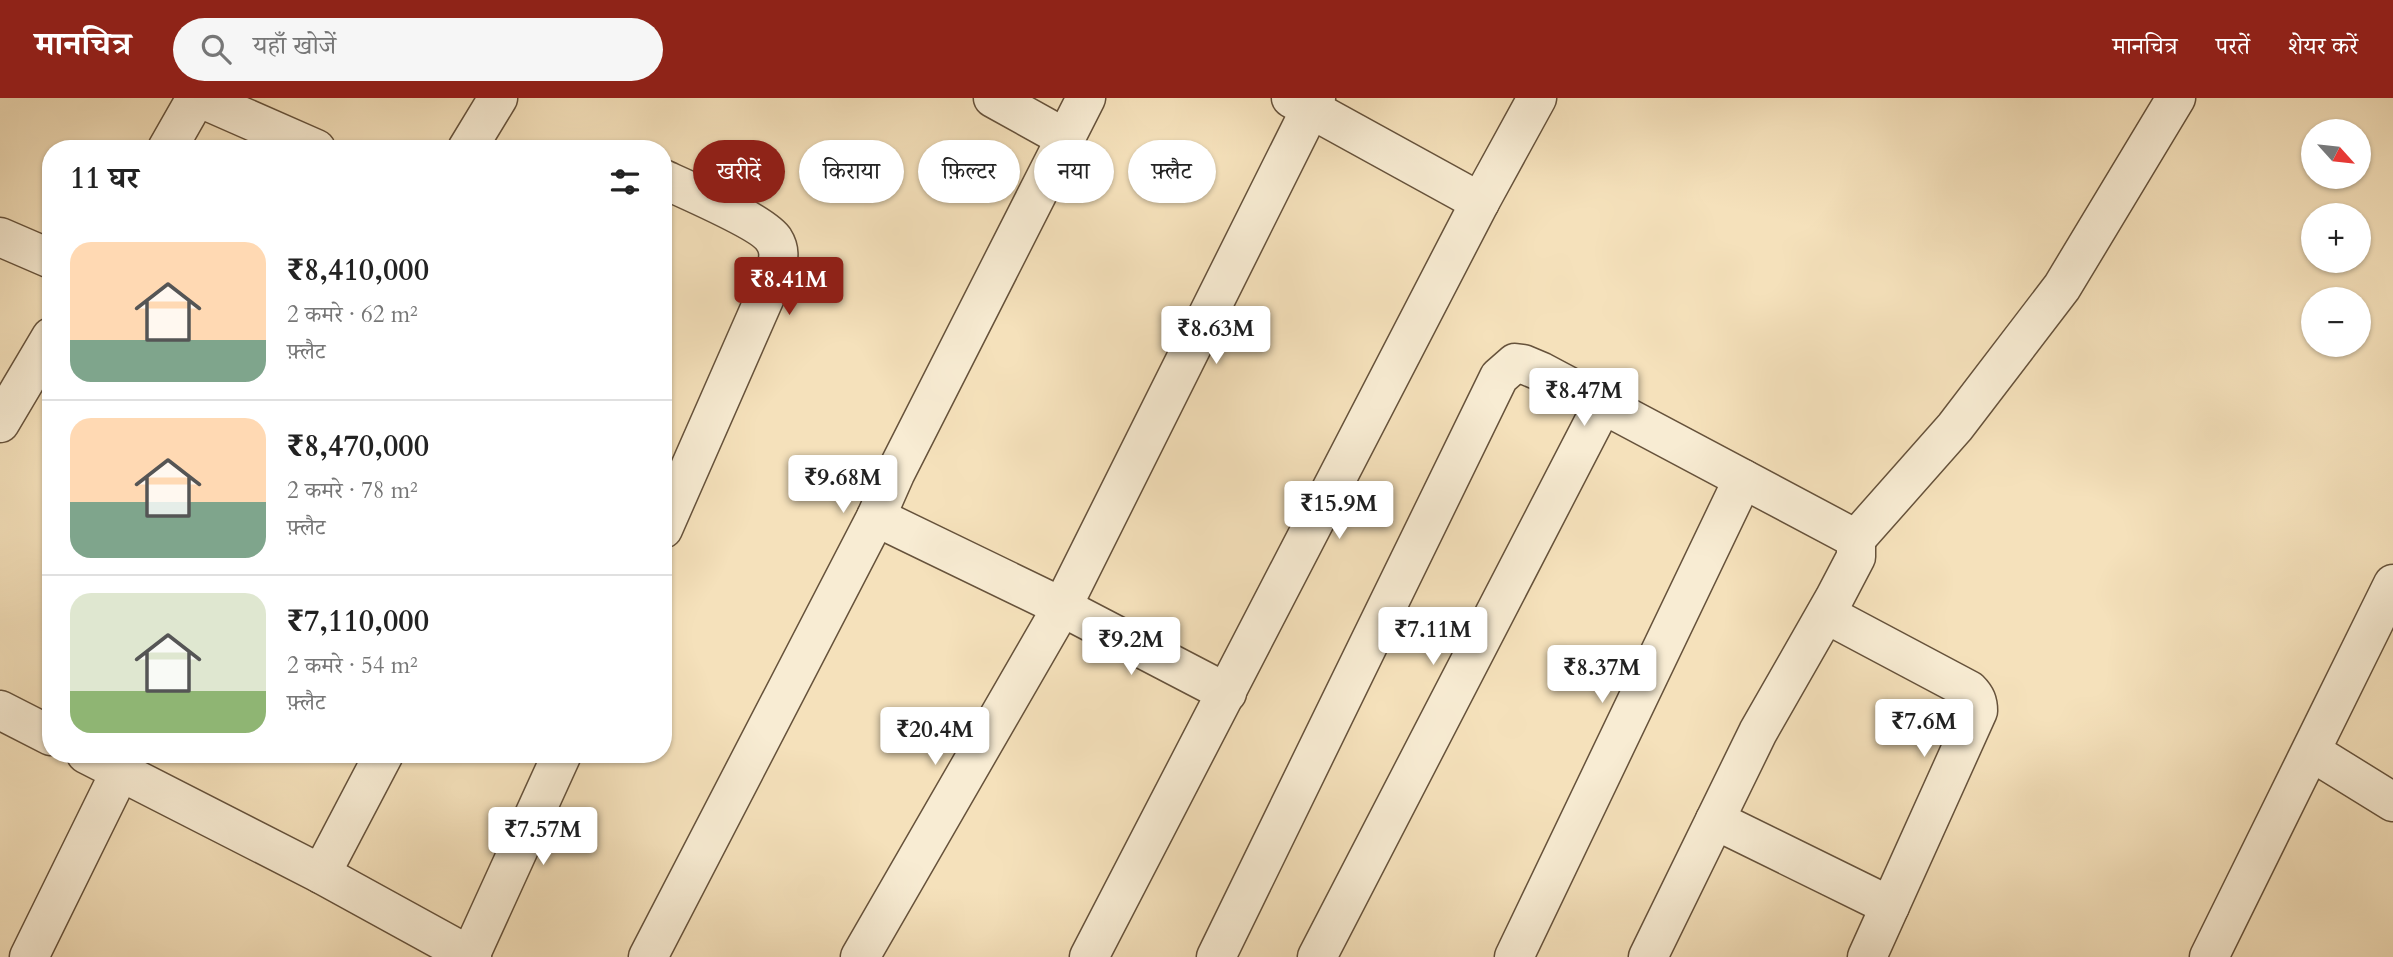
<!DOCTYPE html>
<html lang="hi">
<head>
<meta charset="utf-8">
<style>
  body { margin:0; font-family:Cardo,"Noto Serif Devanagari",serif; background:#f6f6f6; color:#222; height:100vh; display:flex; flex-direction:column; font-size:26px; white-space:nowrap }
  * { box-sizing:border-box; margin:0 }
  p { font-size:23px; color:#767676 }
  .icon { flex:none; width:38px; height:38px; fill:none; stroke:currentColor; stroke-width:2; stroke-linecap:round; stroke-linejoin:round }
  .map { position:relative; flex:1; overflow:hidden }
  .details { position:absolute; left:42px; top:42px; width:630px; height:623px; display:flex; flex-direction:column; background:#fff; border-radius:28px; box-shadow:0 2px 5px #0004 }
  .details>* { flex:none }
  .banner { position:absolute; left:693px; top:42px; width:665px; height:63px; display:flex; gap:14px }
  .needle { width:46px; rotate:117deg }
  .fabs { position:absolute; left:2301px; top:21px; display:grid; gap:14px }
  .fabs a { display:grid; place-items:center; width:70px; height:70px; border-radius:50%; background:#fff; box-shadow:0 2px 5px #0004; font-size:35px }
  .price { position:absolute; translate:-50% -60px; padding:0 16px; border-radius:7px; background:#fff; color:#222; font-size:23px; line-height:46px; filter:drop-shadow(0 2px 4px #0008) }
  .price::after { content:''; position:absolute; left:50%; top:42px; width:21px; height:16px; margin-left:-10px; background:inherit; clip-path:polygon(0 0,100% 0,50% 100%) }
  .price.current { background:#8f2418; color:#fff }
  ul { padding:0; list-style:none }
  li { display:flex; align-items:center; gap:21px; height:175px; padding:0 28px }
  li+li { border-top:2px solid #e0e0e0 }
  li span { display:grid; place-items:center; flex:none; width:196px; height:140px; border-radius:21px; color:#555 }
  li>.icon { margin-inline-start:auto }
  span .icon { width:84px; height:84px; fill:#fffc; stroke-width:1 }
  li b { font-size:30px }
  h2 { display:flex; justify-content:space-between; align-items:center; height:84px; padding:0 28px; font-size:30px }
  .chip { padding:0 24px; border-radius:32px; background:#fff; box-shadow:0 2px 5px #0004; font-size:24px; line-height:63px }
  .chip.current { background:#8f2418; color:#fff }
  header { display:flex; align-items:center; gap:42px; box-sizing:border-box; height:98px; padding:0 35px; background:#8f2418; color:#fff }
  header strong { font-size:33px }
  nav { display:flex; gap:38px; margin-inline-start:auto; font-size:24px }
  .search { width:490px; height:63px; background:#f6f6f6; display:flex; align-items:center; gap:18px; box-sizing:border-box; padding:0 24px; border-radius:38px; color:#767676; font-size:26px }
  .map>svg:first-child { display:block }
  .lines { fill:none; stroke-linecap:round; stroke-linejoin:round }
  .minor-casing { stroke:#66523b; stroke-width:41 }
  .minor { stroke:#f8ecd3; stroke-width:38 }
</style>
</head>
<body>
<header>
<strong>मानचित्र</strong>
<div class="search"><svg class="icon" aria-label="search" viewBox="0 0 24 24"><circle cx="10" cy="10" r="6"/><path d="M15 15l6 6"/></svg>यहाँ खोजें</div>
<nav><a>मानचित्र</a><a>परतें</a><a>शेयर करें</a></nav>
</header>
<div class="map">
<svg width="2393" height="859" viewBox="0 0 2393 859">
  <rect width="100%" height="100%" fill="#f5e1bb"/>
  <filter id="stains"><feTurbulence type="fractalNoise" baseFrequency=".00286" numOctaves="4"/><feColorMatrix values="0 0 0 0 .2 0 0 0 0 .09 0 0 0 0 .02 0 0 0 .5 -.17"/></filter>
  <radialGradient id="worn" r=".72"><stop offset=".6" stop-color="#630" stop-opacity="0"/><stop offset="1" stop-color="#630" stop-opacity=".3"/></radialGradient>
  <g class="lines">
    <defs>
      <g id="minor">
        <polyline points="200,0 316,51"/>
        <polyline points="993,0 1065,40"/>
        <polyline points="1291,0 1480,104"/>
        <polyline points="167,51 196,0"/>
        <polyline points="467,51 498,0"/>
        <path d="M663,81C685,91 764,125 774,142C781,153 778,162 776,174L663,431"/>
        <polyline points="0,139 51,161"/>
        <polyline points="0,325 51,239"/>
        <polyline points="876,419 1062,509 1227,595"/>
        <polyline points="1856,441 1955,329 2062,189 2176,0"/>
        <path d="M1826,516L1969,592C1976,599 1978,604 1978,613L1867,859"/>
        <polyline points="0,612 51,638"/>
        <polyline points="2312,654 2393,704"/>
        <polyline points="86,656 321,776 472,859"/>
        <polyline points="1715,722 1890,808"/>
        <polyline points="321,776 384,656"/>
        <polyline points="470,858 562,656"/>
        <polyline points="29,859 120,674"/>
        <polyline points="648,859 876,419 895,376 1086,0"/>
        <polyline points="860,859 1062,509 1316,0"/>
        <polyline points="1089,859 1480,104 1537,0"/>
        <polyline points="1216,859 1499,279 1515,265 1523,266 1542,274 1856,441 1856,459 1834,501 1758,634 1648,859"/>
        <polyline points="1317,859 1603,306"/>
        <polyline points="1514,859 1743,381"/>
        <polyline points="2209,859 2393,486"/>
      </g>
    </defs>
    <use href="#minor" class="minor-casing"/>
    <use href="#minor" class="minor"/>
  </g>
  <rect width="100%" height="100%" filter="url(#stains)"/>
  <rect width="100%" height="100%" fill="url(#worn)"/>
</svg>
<div class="fabs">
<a><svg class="needle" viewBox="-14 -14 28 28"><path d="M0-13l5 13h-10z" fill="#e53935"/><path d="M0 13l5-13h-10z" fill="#767676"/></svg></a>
<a>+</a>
<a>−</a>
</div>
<b class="price current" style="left:789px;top:219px">₹8.41M</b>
<b class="price" style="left:1216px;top:268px">₹8.63M</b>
<b class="price" style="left:1584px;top:330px">₹8.47M</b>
<b class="price" style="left:843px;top:417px">₹9.68M</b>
<b class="price" style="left:1339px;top:443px">₹15.9M</b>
<b class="price" style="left:1433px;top:569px">₹7.11M</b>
<b class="price" style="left:1131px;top:579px">₹9.2M</b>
<b class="price" style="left:1602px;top:607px">₹8.37M</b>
<b class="price" style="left:1924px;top:661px">₹7.6M</b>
<b class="price" style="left:935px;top:669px">₹20.4M</b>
<b class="price" style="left:543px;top:769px">₹7.57M</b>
<div class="banner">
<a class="chip current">खरीदें</a>
<a class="chip">किराया</a>
<a class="chip">फ़िल्टर</a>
<a class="chip">नया</a>
<a class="chip">फ़्लैट</a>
</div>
<section class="details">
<h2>11 घर<svg class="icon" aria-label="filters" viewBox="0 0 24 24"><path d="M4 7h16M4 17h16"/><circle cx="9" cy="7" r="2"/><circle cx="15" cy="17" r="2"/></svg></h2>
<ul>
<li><span style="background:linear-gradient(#ffd9b3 70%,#7fa58c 0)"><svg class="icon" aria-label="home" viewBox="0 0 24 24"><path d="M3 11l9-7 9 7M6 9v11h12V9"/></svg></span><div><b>₹8,410,000</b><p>2 कमरे · 62 m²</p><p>फ़्लैट</p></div></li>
<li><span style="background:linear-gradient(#ffd9b3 60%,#7fa58c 0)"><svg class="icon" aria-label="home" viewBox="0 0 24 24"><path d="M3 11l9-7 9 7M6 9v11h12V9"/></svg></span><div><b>₹8,470,000</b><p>2 कमरे · 78 m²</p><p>फ़्लैट</p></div></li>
<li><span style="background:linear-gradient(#dfe7d0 70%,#8fb573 0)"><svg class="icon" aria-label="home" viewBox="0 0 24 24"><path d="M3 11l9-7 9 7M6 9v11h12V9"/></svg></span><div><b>₹7,110,000</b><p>2 कमरे · 54 m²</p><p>फ़्लैट</p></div></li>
</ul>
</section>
</div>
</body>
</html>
